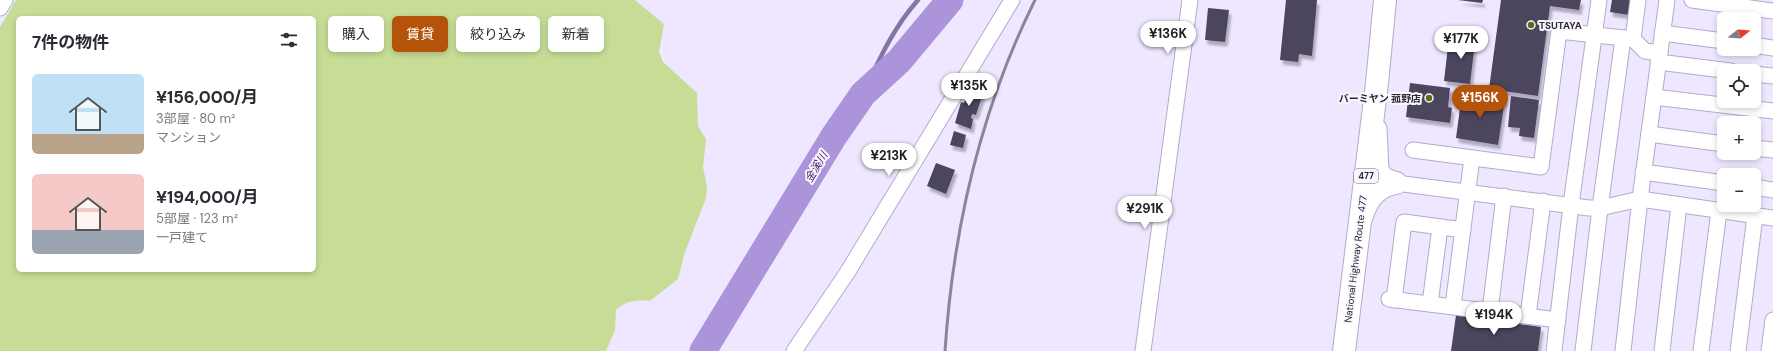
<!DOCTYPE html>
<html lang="ja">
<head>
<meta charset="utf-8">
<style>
  body { margin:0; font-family:"DM Sans","Noto Sans JP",sans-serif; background:#f2f2f3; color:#2b2b33; height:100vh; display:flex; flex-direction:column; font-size:15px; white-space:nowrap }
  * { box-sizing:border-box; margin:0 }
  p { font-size:13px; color:#7c7c81 }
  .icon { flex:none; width:22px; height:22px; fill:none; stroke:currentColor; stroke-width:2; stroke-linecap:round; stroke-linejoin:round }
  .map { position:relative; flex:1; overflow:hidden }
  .panel { position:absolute; left:16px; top:16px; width:300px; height:256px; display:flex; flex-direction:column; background:#fff; border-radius:6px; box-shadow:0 2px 6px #0003 }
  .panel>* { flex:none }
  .top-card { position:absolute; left:328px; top:16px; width:380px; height:36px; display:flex; gap:8px }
  .needle { width:26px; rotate:73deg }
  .buttons { position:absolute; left:1717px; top:12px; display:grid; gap:8px }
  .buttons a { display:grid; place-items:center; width:44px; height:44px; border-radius:6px; background:#fff; box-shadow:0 2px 6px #0003; font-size:20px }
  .price { position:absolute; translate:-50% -34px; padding:0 9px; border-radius:14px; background:#fff; color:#222; font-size:13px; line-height:26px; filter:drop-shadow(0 1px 2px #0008) }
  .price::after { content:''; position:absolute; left:50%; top:24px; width:12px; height:9px; margin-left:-6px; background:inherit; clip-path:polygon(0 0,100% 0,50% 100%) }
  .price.on { background:#b45309; color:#fff }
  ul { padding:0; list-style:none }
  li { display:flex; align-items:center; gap:12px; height:100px; padding:0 16px }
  li span { display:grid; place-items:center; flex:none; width:112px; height:80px; border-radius:6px; color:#555 }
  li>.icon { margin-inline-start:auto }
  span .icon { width:48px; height:48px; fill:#fffc; stroke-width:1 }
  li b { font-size:17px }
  h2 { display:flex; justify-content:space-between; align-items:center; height:48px; padding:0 16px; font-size:17px }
  .tag { padding:0 14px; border-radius:6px; background:#fff; box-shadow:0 2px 6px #0003; font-size:14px; line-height:36px }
  .tag.on { background:#b45309; color:#fff }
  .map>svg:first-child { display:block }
  .green { fill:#c7dd95; fill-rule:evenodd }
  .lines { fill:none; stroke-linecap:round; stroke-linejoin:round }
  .stream { stroke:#8574a8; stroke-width:4.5 }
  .river { stroke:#ab94da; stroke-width:27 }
  .building { fill:#4c445d; filter:url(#shadow) }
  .minor-casing { stroke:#b3abc8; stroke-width:17 }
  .highway-casing { stroke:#b3abc8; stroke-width:24 }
  .minor { stroke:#fff; stroke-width:15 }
  .highway { stroke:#fff; stroke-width:22 }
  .rail { stroke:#8a8697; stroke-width:3 }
  .poi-dot { fill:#5a6d1b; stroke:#f9f7fd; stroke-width:1.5 }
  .labels { text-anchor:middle; stroke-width:4; stroke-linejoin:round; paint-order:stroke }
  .shield { fill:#f9f7fd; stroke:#6a6871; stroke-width:1 }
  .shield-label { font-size:9px; font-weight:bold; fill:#2d2a35 }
  .poi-label { font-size:10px; font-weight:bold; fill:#2d2a35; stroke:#f9f7fd; text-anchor:start }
  .street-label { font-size:10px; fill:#2d2a35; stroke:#f9f7fd }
  .water-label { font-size:11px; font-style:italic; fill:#472476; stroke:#f9f7fd }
</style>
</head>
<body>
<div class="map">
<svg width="1773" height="351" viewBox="0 0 1773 351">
  <defs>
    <filter id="shadow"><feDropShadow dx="2.5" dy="4.5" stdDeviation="1" flood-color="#0004"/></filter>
  </defs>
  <rect width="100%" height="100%" fill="#eee7ff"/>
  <path class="green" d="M16,0H635L664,24L659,52L663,62L697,93L698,126L706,139L703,167L707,187L706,198L685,252L678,279L650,301C637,300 627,300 616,310L615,330L606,351H0V27ZM18,18H314V270H18Z"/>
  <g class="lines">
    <path class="stream" d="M863,94C879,60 893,28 918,0"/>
    <polyline class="river" points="703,351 834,136 863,94 899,61 950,0"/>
  </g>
  <g class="building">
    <polygon points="1286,0 1317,0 1312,56 1299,54 1298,62 1280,60"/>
    <polygon points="1458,0 1483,0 1482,3"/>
    <polygon points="1501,0 1581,0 1579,10 1550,6 1538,96 1489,89"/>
    <polygon points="1612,0 1631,0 1629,15 1610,12"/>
    <polygon points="1208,8 1229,10 1225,42 1205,40"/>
    <polygon points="1460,32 1476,34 1470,84 1444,81 1448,46 1458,47"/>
    <polygon points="1410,83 1450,88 1448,107 1452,108 1450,123 1406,117"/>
    <polygon points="970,85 984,90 976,115 972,114 971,118 973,119 971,129 955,123 961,102 964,103"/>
    <polygon points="1462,93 1505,99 1498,145 1456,138"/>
    <polygon points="1511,96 1539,100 1534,138 1519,136 1520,128 1508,127"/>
    <polygon points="954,131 966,135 963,148 950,145"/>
    <polygon points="936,163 955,170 946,194 927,186"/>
    <polygon points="1456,315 1541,327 1538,351 1451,351"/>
  </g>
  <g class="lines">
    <defs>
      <g id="minor">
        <polyline points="1692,0 1773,11"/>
        <polyline points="0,8 5,0"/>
        <polyline points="1662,33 1724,41"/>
        <polyline points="1633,39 1645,51 1660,53"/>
        <polyline points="1754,45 1773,48"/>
        <polyline points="1658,62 1731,71"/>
        <polyline points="1754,74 1773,76"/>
        <polyline points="1654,97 1773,111"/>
        <polyline points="1379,128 1381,170 1386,176 1398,180"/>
        <polyline points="1649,134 1724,144"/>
        <polyline points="1754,148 1773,150"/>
        <polyline points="1413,150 1541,167 1559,31 1633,39 1638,0"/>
        <polyline points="1643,172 1724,183"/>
        <polyline points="1365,179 1589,208 1600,208 1640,199 1773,218"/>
        <polyline points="1754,187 1773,190"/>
        <path d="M1365,218C1370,200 1380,188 1398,186"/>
        <polyline points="1389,299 1558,320"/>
        <polyline points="1394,300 1404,222 1463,230"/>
        <polyline points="1430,304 1440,227"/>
        <polyline points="1453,306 1472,158"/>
        <polyline points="1490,311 1504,196"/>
        <polyline points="1528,316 1543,201"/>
        <polyline points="794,351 847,273 1012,0"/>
        <polyline points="1143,351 1190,0"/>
        <polyline points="1554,351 1571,205 1599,0"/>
        <polyline points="1583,351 1600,208 1623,38"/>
        <polyline points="1623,351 1640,199 1667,0"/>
        <polyline points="1662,351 1679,205"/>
        <polyline points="1701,351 1719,211"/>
        <polyline points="1738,351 1755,216"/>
        <polyline points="1769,351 1773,320"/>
      </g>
      <polyline id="highway" points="1344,351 1377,83 1385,0"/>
    </defs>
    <use href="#minor" class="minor-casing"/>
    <use href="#highway" class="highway-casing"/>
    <use href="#minor" class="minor"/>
    <use href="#highway" class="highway"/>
    <path class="rail" d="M945,351C953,230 981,109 1035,0"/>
  </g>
  <g class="poi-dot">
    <circle cx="1531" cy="25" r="4"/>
    <circle cx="1429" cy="98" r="4"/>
  </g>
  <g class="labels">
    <rect class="shield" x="1354" y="169" width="24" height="14" rx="3"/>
    <g class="shield-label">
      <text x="1366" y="179">477</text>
    </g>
    <g class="poi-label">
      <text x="1539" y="29">TSUTAYA</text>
      <text x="1421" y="102" text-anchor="end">バーミヤン 菰野店</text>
    </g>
    <g class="street-label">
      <text transform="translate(1355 259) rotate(-83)" y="4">National Highway Route 477</text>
    </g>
    <g class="water-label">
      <text transform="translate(816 167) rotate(-59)" y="4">金溪川</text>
    </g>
  </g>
</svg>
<div class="buttons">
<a><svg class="needle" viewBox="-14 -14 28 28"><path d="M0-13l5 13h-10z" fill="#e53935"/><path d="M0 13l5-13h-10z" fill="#7c7c81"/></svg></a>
<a><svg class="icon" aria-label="locate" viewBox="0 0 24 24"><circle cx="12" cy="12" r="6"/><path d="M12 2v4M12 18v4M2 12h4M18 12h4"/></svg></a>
<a>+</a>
<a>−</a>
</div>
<b class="price" style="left:1168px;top:55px">¥136K</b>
<b class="price" style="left:1461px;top:60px">¥177K</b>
<b class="price" style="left:969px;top:107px">¥135K</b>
<b class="price on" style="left:1480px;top:119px">¥156K</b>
<b class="price" style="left:889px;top:177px">¥213K</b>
<b class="price" style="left:1145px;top:230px">¥291K</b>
<b class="price" style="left:1494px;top:336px">¥194K</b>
<div class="top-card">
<a class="tag">購入</a>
<a class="tag on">賃貸</a>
<a class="tag">絞り込み</a>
<a class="tag">新着</a>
</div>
<section class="panel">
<h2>7件の物件<svg class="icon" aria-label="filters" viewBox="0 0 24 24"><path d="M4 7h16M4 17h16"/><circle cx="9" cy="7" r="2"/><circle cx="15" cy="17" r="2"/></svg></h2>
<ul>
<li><span style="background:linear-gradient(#bfe0f5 75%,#b9a48a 0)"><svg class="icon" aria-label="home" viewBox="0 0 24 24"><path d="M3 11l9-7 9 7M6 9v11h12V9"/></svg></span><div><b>¥156,000/月</b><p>3部屋 · 80 m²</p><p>マンション</p></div></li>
<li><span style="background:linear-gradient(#f6c9c9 70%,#9aa5b1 0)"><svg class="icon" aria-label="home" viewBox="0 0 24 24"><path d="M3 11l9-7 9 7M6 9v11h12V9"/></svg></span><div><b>¥194,000/月</b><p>5部屋 · 123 m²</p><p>一戸建て</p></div></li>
</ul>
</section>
</div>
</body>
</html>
